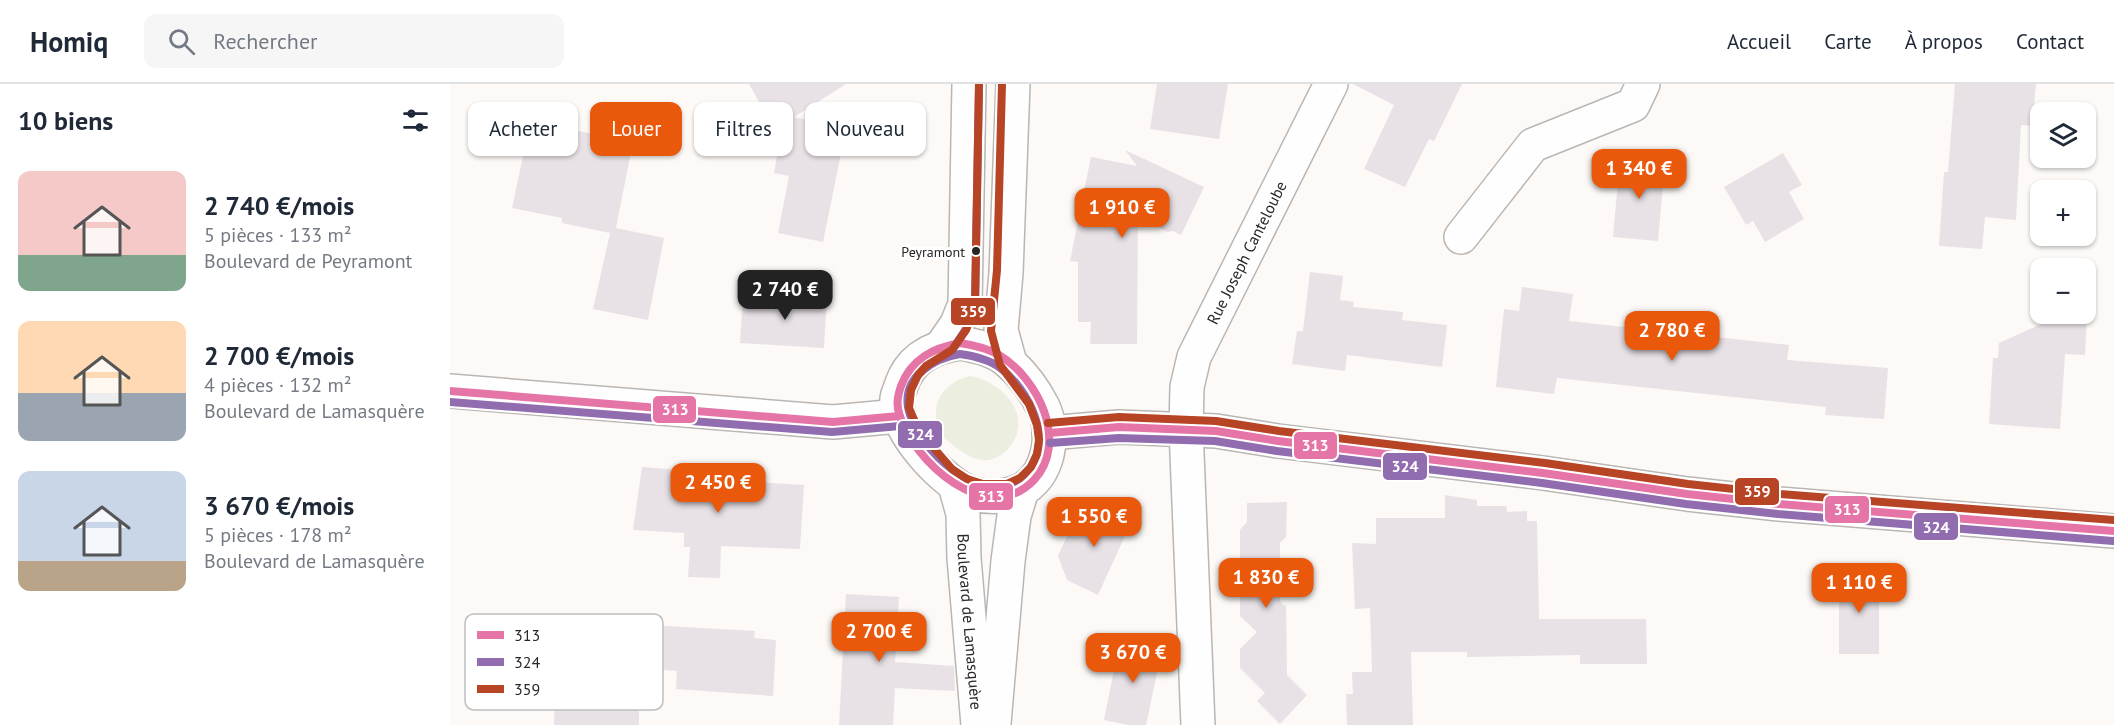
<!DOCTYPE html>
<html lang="fr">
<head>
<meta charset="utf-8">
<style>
  body { margin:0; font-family:"PT Sans",sans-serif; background:#f6f6f7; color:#1f2937; height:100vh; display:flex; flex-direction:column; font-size:22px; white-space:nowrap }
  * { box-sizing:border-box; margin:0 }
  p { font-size:20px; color:#747a83 }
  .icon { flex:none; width:33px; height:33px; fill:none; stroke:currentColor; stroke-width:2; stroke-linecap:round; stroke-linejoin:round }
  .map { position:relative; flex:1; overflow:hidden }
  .panel { display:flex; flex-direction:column; background:#fff; width:450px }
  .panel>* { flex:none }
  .banner { position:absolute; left:18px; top:18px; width:570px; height:54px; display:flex; gap:12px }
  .fabs { position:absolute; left:1580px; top:18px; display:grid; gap:12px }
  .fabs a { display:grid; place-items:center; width:66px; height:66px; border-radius:12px; background:#fff; box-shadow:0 2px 4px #0004; font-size:30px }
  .price { position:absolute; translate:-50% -51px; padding:0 14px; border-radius:12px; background:#ea580c; color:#fff; font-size:20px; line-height:39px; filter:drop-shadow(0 2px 3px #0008) }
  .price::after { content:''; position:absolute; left:50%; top:36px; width:18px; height:14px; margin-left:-9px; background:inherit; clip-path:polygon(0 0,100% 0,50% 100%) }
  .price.active { background:#222; color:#fff }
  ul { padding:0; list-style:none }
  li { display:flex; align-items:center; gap:18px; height:150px; padding:0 18px }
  li span { display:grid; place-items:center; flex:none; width:168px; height:120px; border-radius:12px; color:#555 }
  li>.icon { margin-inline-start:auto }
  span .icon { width:72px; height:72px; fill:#fffc; stroke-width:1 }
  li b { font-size:26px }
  h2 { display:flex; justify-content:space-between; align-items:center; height:72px; padding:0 18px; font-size:26px }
  .tag { padding:0 21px; border-radius:12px; background:#fff; box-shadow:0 2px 4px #0004; font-size:21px; line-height:54px }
  .tag.active { background:#ea580c; color:#fff }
  header { display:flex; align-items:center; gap:36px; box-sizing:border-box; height:84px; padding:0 30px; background:#fff; border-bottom:2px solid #e0e1e3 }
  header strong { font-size:28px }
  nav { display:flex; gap:33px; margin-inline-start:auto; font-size:21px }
  .search { width:420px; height:54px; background:#f6f6f7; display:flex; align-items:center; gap:15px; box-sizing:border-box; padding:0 21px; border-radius:12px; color:#747a83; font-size:22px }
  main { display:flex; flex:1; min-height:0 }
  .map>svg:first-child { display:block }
  .green { fill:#ecefe0 }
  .building { fill:#e8e2e6 }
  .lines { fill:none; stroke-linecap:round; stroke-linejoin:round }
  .minor-casing { stroke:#b9b6b3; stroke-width:36 }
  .major-casing { stroke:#b9b6b3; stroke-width:36 }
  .minor { stroke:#fffefe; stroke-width:33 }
  .major { stroke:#fffefe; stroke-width:33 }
  .bus-1-casing { stroke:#fff; stroke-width:12 }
  .bus-2-casing { stroke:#fff; stroke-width:12 }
  .bus-3-casing { stroke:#fff; stroke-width:12 }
  .bus-1 { stroke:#e675a7; stroke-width:8 }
  .bus-2 { stroke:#916caf; stroke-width:8 }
  .bus-3 { stroke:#b74425; stroke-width:8 }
  .bus-dot { fill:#292522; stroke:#fff; stroke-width:2 }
  .labels { text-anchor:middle; stroke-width:6; stroke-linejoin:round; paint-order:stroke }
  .bus-label { font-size:14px; fill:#292522; stroke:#fff; text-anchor:end }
  .street-label { font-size:16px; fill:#292522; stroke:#fff }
  .key { fill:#fff; stroke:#bfbebd; stroke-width:1.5 }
  .key-label { font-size:16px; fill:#292522 }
  .line-badge { stroke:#fff; stroke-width:2 }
  .badge-label { font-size:16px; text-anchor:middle; font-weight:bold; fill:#fff }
</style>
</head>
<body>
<header>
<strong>Homiq</strong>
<div class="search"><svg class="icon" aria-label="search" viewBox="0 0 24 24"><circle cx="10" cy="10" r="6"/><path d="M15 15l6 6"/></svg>Rechercher</div>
<nav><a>Accueil</a><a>Carte</a><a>À propos</a><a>Contact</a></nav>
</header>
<main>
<section class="panel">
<h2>10 biens<svg class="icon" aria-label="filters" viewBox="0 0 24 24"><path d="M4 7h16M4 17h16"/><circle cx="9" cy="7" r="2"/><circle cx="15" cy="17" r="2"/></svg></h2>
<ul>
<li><span style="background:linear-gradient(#f6c9c9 70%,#7fa58c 0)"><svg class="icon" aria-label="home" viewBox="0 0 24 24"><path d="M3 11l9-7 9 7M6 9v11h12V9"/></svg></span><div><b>2 740 €/mois</b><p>5 pièces · 133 m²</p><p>Boulevard de Peyramont</p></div></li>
<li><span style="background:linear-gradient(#ffd9b3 60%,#9aa5b1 0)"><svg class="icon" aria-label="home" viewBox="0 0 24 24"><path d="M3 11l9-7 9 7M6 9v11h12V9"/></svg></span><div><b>2 700 €/mois</b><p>4 pièces · 132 m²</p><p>Boulevard de Lamasquère</p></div></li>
<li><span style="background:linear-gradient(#c9d6e8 75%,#b9a48a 0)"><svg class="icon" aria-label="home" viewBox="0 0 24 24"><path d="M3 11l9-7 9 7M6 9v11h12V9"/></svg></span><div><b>3 670 €/mois</b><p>5 pièces · 178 m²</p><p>Boulevard de Lamasquère</p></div></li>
</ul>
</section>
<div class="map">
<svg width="1664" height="641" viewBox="0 0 1664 641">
  <rect width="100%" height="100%" fill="#fcf9f6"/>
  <path class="green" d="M520,292C553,298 586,333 558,365C539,385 519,375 502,360C497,356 491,352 488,347C486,343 486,338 486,334C484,311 500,297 520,292Z"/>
  <g class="building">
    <polygon points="299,0 396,0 344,33 396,45 373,158 328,149 339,92 324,89 330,55"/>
    <polygon points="707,0 778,0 769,55 700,45"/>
    <polygon points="903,0 1012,0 984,57 979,55 955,103 914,85 944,21"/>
    <polygon points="1505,0 1586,0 1582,42 1571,41 1566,136 1535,133 1532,165 1489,162 1494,88 1498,88"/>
    <polygon points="74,36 183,58 166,144 214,154 198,236 143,225 160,149 112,139 112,134 62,124 75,63 69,61"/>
    <polygon points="675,66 754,103 731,151 723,147 718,148 688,133 687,260 640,260 641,238 628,238 628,178 620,177 641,73 687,82"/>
    <polygon points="1333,69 1352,101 1339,108 1354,135 1315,158 1303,137 1296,141 1274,103"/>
    <polygon points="1170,75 1215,78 1208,157 1163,153"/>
    <polygon points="860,188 893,192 890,216 904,218 903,223 953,228 952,236 997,241 992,283 897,271 895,287 842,280 847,247 853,247"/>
    <polygon points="1072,203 1123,210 1119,237 1339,261 1337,276 1438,284 1434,335 1375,331 1376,323 1107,294 1104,310 1046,303 1054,225 1069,227"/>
    <polygon points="340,210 377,212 374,264 290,259 293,213 340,216"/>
    <polygon points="1609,232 1637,233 1635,271 1615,270 1610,345 1539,340 1543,274 1548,274 1549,259"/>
    <polygon points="192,383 259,388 258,395 354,401 350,465 271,462 270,494 238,493 240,463 234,463 234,449 183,446"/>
    <polygon points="995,411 1027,416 1027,422 1056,422 1057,428 1077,427 1077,437 1087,437 1089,535 1196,535 1197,580 1130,580 1130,571 1017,573 1017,568 961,568 963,641 897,641 896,610 903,610 902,588 922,588 920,524 905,525 902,459 926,460 926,434 995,434"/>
    <polygon points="837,418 836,453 830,459 830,517 834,522 836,520 837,591 857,611 830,640 807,617 815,609 790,584 790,565 807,548 790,532 790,446 797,438 797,419"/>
    <polygon points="646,419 683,434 648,511 617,496 608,472 619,448 630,453"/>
    <rect x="1389" y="490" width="40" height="80"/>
    <polygon points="396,510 449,513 445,578 504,582 505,607 445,604 443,641 389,641"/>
    <polygon points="180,540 305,547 304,554 326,556 323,612 226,605 227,587 177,583"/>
    <polygon points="670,556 712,565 696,641 678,641 654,636"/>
    <polygon points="105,613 189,621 189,641 104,641"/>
  </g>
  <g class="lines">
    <defs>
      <g id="minor">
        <polyline points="1011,153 1083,61 1183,21 1193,0"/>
        <polyline points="0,307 383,338 449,332"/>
        <polyline points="599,349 669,343 766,347 828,357 1093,389 1237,410 1329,420 1664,447"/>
        <path id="s1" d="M748,641L736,345L737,303L744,273L881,0"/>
      </g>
      <g id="major">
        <path d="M510,259C528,262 546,266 560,279C573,291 585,307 593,323C606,350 599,394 569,407C555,413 539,414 524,410C496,403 443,345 447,315C447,311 450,306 451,302C460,274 483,263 510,259Z"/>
        <polyline points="492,262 507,240 515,220 519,0"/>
        <polyline points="560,279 551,246 556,189 563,0"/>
        <path id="s2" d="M505,401L513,430L514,474L528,641"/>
        <polyline points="544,639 558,477 564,432 572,406"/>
      </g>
    </defs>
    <use href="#minor" class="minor-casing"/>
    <use href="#major" class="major-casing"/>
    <use href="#minor" class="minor"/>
    <use href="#major" class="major"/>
    <defs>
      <g id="bus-1">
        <path d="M510,259C523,261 537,264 549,271C588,294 619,358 584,396C537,445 462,377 449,329C446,319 448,311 451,302C461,275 483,264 510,259Z"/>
        <polyline points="0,307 383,338 449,332"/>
        <polyline points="599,349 669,343 766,347 828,357 1093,389 1237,410 1329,420 1664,447"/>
      </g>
      <g id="bus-2">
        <polyline points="501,268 516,245 525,221 529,0"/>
        <path d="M510,270C524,272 538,275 549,283C579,305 607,359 574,391C534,429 465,364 458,323C453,292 485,274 510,270Z"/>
        <polyline points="0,318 382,348 450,342"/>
        <polyline points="600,359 669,354 765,357 827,367 1092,399 1236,420 1328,430 1663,457"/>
      </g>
      <g id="bus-3">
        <polyline points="529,0 525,223 516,246 502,266 476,282 468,291 461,306 459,324 469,347 502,385 517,395 533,400 557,400 570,394 581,383 587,370 589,356 587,341 579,320 550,281 541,247 547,186 552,0"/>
        <polyline points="598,339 669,333 766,337 829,347 1095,379 1238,400 1330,410 1664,436"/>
      </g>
    </defs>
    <use href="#bus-1" class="bus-1-casing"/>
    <use href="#bus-2" class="bus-2-casing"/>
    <use href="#bus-3" class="bus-3-casing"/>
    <use href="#bus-1" class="bus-1"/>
    <use href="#bus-2" class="bus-2"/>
    <use href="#bus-3" class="bus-3"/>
  </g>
  <circle class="bus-dot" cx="526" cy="167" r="5"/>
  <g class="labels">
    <g class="bus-label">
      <text x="515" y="173">Peyramont</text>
    </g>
    <g class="street-label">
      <text dy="6" stroke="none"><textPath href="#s1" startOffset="486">Rue Joseph Canteloube</textPath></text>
      <text dy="6" stroke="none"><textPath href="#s2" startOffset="138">Boulevard de Lamasquère</textPath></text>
    </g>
  </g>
  <rect x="15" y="530" width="198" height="96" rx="9" class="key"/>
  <rect x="27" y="547" width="27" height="8" fill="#e675a7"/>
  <rect x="27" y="574" width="27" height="8" fill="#916caf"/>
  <rect x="27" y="601" width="27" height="8" fill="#b74425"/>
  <g class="key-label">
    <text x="64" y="557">313</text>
    <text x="64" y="584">324</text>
    <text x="64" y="611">359</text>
  </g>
  <g class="line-badge">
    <rect x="500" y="213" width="46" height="29" rx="6" fill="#b74425"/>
    <rect x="202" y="311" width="45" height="29" rx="6" fill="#e675a7"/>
    <rect x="447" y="336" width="46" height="29" rx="6" fill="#916caf"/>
    <rect x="843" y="347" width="45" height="29" rx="6" fill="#e675a7"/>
    <rect x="932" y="368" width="46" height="29" rx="6" fill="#916caf"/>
    <rect x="1284" y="393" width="46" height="29" rx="6" fill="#b74425"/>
    <rect x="518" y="398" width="46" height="29" rx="6" fill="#e675a7"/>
    <rect x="1374" y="411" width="46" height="29" rx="6" fill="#e675a7"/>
    <rect x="1463" y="428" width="46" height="29" rx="6" fill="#916caf"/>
  </g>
  <g class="badge-label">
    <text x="523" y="233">359</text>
    <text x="225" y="331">313</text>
    <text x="470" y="356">324</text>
    <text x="865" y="367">313</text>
    <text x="955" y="388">324</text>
    <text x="1307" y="413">359</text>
    <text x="541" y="418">313</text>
    <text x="1397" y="431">313</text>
    <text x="1486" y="449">324</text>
  </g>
</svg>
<div class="fabs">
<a><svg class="icon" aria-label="layers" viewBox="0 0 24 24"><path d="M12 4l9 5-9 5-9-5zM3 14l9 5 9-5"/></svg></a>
<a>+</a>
<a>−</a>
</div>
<b class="price" style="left:1189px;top:116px">1 340 €</b>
<b class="price" style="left:672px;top:155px">1 910 €</b>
<b class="price active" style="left:335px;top:237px">2 740 €</b>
<b class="price" style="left:1222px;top:278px">2 780 €</b>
<b class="price" style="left:268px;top:430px">2 450 €</b>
<b class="price" style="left:644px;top:464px">1 550 €</b>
<b class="price" style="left:816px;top:525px">1 830 €</b>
<b class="price" style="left:1409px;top:530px">1 110 €</b>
<b class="price" style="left:429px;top:579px">2 700 €</b>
<b class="price" style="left:683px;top:600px">3 670 €</b>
<div class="banner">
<a class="tag">Acheter</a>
<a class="tag active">Louer</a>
<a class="tag">Filtres</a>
<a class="tag">Nouveau</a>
</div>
</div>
</main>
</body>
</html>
